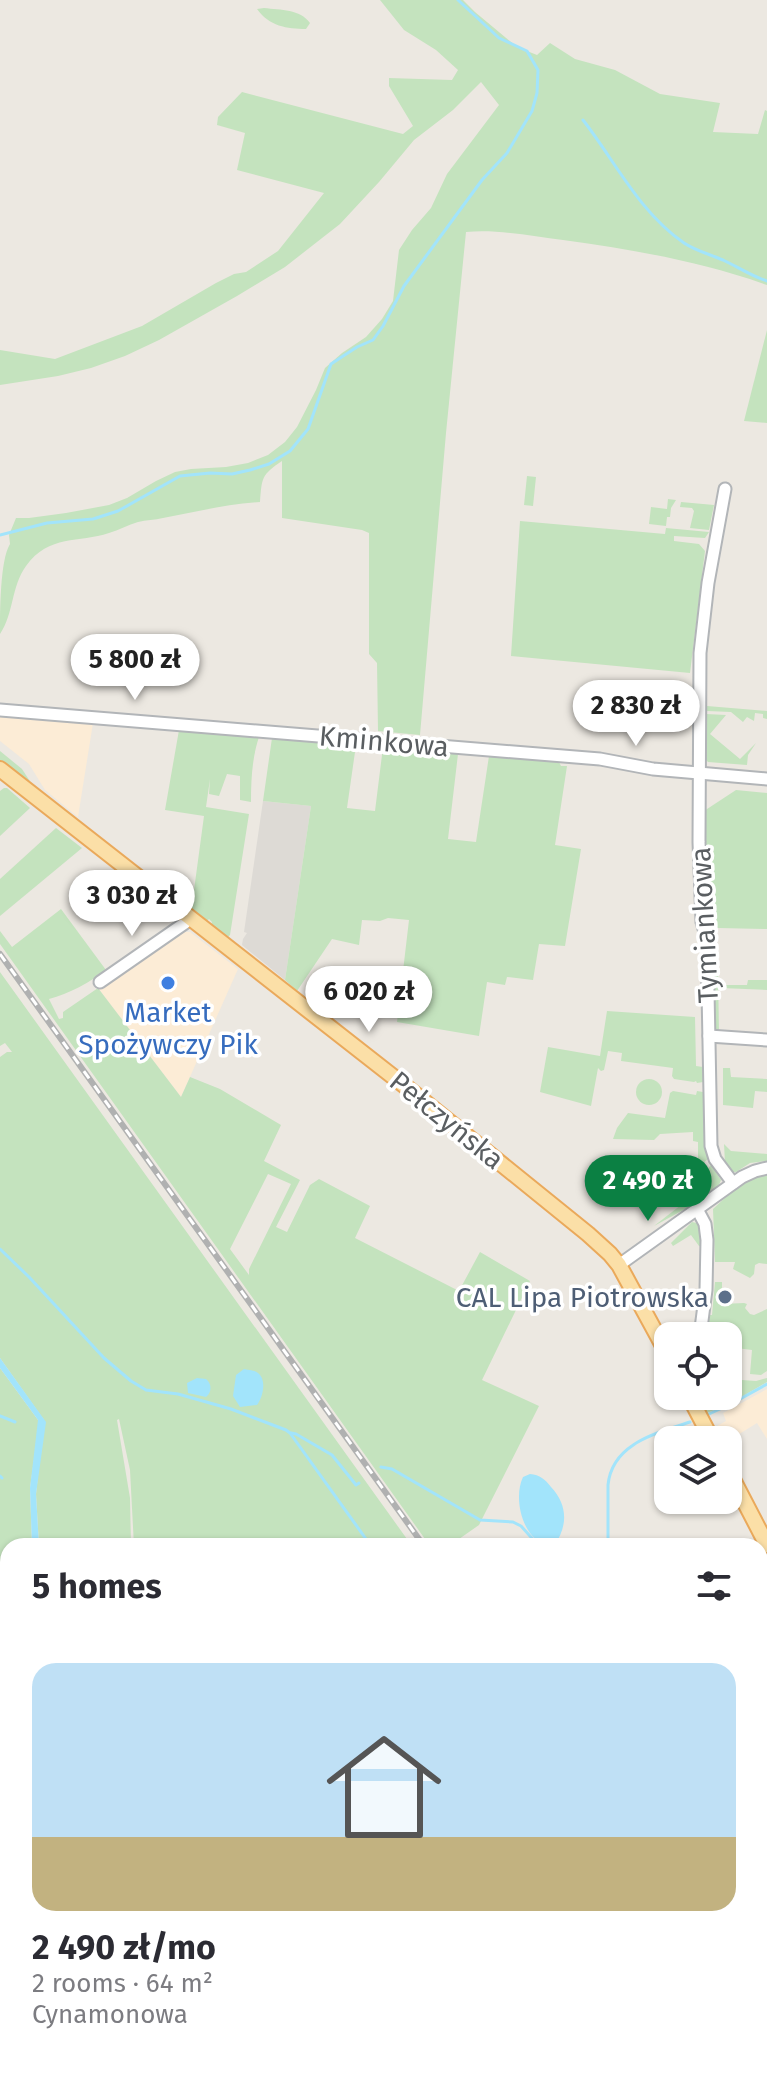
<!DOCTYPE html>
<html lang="en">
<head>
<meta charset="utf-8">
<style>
  body { margin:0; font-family:"Fira Sans",sans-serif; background:#f7f7f7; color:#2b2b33; height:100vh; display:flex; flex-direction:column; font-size:30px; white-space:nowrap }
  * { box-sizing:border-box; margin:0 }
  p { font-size:26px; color:#7c7c81 }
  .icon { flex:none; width:44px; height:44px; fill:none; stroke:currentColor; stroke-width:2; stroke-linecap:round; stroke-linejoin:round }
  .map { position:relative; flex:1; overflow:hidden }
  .sheet { position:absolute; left:0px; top:1538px; width:768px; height:536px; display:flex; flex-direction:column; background:#fff; border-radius:24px 24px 0 0; box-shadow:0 2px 6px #0004 }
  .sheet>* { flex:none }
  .buttons { position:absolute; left:654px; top:1322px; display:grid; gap:16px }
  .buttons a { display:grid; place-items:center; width:88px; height:88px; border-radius:16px; background:#fff; box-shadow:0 2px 6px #0004; font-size:40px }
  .price { position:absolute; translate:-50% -68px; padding:0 18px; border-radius:28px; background:#fff; color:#222; font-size:26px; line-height:52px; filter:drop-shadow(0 2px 4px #0008) }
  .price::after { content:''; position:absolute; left:50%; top:48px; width:24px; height:18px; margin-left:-12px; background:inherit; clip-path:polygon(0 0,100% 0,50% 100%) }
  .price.active { background:#0b8043; color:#fff }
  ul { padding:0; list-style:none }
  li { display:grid; align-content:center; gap:16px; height:424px; padding:0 32px }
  li span { display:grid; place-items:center; height:248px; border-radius:24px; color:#555 }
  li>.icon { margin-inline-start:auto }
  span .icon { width:144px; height:144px; fill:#fffc; stroke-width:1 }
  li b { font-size:34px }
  h2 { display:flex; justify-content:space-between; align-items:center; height:96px; padding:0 32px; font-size:34px }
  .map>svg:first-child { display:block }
  .commercial { fill:#fcecd6 }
  .industrial { fill:#dddad5 }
  .green { fill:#c4e3be; fill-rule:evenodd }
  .water { fill:#a2e4fb }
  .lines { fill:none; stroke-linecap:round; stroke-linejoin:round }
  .stream { stroke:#a2e4fb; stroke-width:3 }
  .minor-casing { stroke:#b2b5b8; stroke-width:15 }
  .major-casing { stroke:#eaa95b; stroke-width:18 }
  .minor { stroke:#fff; stroke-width:11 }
  .major { stroke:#fbdfa7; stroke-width:14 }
  .rail-casing { stroke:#b0b1b1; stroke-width:6 }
  .rail { stroke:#fff; stroke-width:3; stroke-dasharray:9; stroke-linecap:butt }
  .shop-dot { fill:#3f7fe0; stroke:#fff; stroke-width:3 }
  .service-dot { fill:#5c6f8a; stroke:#fff; stroke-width:3 }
  .labels { text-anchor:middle; stroke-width:7; stroke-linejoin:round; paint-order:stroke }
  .street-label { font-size:28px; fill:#5a5e61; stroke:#fff }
  .shop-label { font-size:28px; fill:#366cbe; stroke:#fff }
  .service-label { font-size:28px; fill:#4e5e75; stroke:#fff; text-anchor:end }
</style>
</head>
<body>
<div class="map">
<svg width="767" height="2074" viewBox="0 0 767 2074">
  <rect width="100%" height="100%" fill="#ece8e1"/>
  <g class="commercial">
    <polygon points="0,717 93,723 78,817 45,790 29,764 0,741"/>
    <polygon points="179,932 190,932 238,969 181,1097 98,988"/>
    <polygon points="767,1389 767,1439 757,1423 728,1441 724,1440 717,1426 726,1421 723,1413"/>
  </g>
  <polygon class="industrial" points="263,801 311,806 285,980 242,945 243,939 247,933 244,932"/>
  <g class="green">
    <path d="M380,0H463L475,12L517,47L537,55L550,43L575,59L615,70L660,94L720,103L713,132L758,134L765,110L767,111V285C700,261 634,250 563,240C532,236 497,229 466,232L446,433L420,735L378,731L377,663L369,654V533L362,530L282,518V461C261,475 262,478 260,502C227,504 195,512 163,518C155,520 146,520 138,522C128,525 119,530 109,533C79,543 49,534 26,566C11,587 14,613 0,634C0,612 0,560 10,544L9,535L16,518H29L66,513L109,505L127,498L156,481L175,472L191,469L226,467L248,463L268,455L285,442L297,427L316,390L325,368L342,353L366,337L382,319L393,301L399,250L412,230L431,208L447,174L499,105L481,82L453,110L414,140L379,182L340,224L285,267L237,296L159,340L125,356L91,368L58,376L0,385V350L55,359L142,326L216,283L234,274L246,272L278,251L324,193L237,170L245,133L217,125L218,117L242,92L403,134L413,126L389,86V78L452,80L458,70L436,50L404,30Z"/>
    <path d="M264,8C281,10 300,9 310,23L306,29C287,29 269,26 257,9Z"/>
    <polygon points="767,330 767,423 744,421"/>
    <polygon points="527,476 536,477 533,506 524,505"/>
    <polygon points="668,499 676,500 671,508 670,517 667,517 666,526 649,524 651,507 667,509"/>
    <polygon points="681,502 714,505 709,530 690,528 694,511 692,508 680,507"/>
    <polygon points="520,521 665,534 666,528 709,532 705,538 674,536 674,541 699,544 705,551 690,673 511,656"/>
    <polygon points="707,706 767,711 767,719 763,718 763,714 755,713 754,721 747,717 743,722 731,712 707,711"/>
    <polygon points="706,714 726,715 710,734 740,759 756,743 748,755 747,765 708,762 706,760"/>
    <path d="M179,730L259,737C252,758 251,780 251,802L240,800V776L227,774L219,796L209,794L210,779L206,807L249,814L230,935L227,938L211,925L212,922L209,919L207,921L160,884L161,882L192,905L204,816L165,810Z"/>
    <polygon points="272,738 356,745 347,808 375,811 383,747 458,754 448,839 476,842 489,756 559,762 561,766 567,766 555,845 581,849 565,946 539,944 533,980 507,977 505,985 487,982 479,1036 397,1022 409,920 388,918 380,921 362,920 359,945 332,939 297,991 285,980 311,806 263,801"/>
    <polygon points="0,751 22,769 35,789 0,762"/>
    <polygon points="4,788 7,788 30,808 0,836 0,791"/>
    <polygon points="736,790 767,793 767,929 718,928 707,913 704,811"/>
    <polygon points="56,828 82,848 0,916 0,879"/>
    <path d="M61,909L106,970C90,982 69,994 49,999L59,1019L63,1018V1012L98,988L181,1097L190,1077L220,1089L281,1125L264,1161L300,1180L276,1227L287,1232L310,1185L319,1179L370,1206L355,1238L459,1291L480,1252L530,1281L482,1380L539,1406L479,1525L449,1546H430L0,944V931L12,947ZM268,1174L291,1184L249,1269V1275L230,1249Z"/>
    <polygon points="712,964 718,970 719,1033 713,1026"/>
    <polygon points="0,972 412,1546 134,1546 130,1470 119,1419 117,1420 130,1498 131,1546 39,1546 36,1494 44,1420 0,1358 0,1057 7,1052 12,1052 5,1043 0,1046"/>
    <polygon points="748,980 767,980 767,990 721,988 721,985 747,985"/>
    <polygon points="607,1011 695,1017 696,1066 703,1067 703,1082 697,1083 696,1081 694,1082 674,1079 672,1076 673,1068 621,1061 622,1053 608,1051 604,1070 601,1071 598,1068 591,1106 540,1092 548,1047 600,1056"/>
    <polygon points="723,1068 730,1068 731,1077 767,1079 767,1092 755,1091 753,1108 723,1105"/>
    <circle cx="649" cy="1092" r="13"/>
    <polygon points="673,1091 696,1095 697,1091 703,1092 705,1149 708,1159 698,1167 698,1142 693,1141 693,1132 660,1134 654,1140 613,1139 617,1128 628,1113 665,1118 670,1093"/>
    <polygon points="724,1144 731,1151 767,1154 767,1161 750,1163 736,1172 732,1172 725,1163"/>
    <polygon points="711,1165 721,1180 719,1185 687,1208 654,1226 699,1191 698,1173 704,1173"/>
    <polygon points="767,1173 767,1264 759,1263 755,1265 754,1274 750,1278 733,1269 735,1262 715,1262 713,1209 727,1196 726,1194 750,1178"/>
    <polygon points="692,1222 701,1224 703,1247 699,1246 691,1235 673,1246 671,1243"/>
    <polygon points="715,1282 722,1282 722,1304 744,1303 747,1304 745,1308 750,1314 754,1315 767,1309 767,1371 761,1375 750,1374 752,1350 728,1347 728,1336 707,1336 710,1315 712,1315"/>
    <polygon points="0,1368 38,1420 39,1424 30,1488 32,1546 8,1546 8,1658 0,1664"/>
    <polygon points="767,1378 767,1382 731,1403 707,1413 698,1396 728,1396 728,1379 756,1381"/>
    <polygon points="8,1668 8,2066 760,2066 760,2047 767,2057 767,2074 0,2074 0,1674"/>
    <polygon points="767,1751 767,1827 760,1828 760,1753"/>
  </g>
  <g class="water">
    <polygon points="0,1358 46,1422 36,1494 39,1546 32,1546 30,1488 38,1420 0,1368"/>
    <path d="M244,1369C247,1370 255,1370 258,1373C267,1380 263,1397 257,1405L240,1407L233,1396L236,1375Z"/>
    <path d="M197,1378L206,1379C212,1384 212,1392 206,1397L188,1393L187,1383Z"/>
    <path d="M530,1474C540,1475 545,1479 551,1487C568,1505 568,1526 554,1546C524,1546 512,1500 523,1477Z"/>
  </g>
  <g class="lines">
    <g class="stream">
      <path d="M583,120C615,161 639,212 684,243C696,251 709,254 723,260C738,267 751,276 767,281"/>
      <polyline points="0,535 47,523 93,519 118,511 180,476 210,473 232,474 250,470 269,464 290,451 308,429 331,364 357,347 373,340 383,326 404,286 482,180 507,153 532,111 537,93 538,70 527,51 499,38 458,0"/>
      <polyline points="0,1249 29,1277 104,1358 131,1381 146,1390 178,1394 231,1409 286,1430 290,1433 371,1546"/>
      <polyline points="709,1414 731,1404 767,1384"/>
      <polyline points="0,1416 15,1422"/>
      <polyline points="291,1433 296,1434 332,1455 356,1485 359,1483"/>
      <polyline points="381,1467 392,1469 480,1520 513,1522 521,1526 539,1546"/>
      <polyline points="0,1476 2,1478"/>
      <path d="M608,1546V1485C612,1443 657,1433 690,1422"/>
      <polyline points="0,1829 8,1821"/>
      <polyline points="0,1847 8,1839"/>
      <polyline points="0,1994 8,2006"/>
      <polyline points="762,2003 767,2004"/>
      <polyline points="48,2066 53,2074"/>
      <polyline points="173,2066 178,2074"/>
      <polyline points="297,2066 302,2074"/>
      <polyline points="420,2066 426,2074"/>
      <polyline points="544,2066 550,2074"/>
      <polyline points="669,2066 675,2074"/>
      <polyline points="744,2066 750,2074"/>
    </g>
    <defs>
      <g id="minor">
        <polyline points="725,489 708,583 700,653 699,842 702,922 707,939 711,1146 715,1159 733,1183"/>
        <polyline points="0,710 600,759 653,769 767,779"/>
        <polyline points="100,982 185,923 190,917"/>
        <polyline points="709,1036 767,1040"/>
        <polyline points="697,1209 705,1224 707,1240 706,1290 700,1336"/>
        <polyline points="619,1265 742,1177 755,1171 767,1168"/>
        <polyline points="760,1630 767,1629"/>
      </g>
      <g id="major">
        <polyline points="0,769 405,1086 588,1234 610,1254 619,1265 668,1355"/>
        <polyline points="689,1396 712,1440"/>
        <polyline points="728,1470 767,1545"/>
      </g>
    </defs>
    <use href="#minor" class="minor-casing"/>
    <use href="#major" class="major-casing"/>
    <use href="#minor" class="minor"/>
    <use href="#major" class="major"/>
    <defs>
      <g id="rail">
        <polyline points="0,954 424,1546"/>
        <polyline points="760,2028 767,2038"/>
      </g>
    </defs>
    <use href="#rail" class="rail-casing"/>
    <use href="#rail" class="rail"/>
  </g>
  <circle class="shop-dot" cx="168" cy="983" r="8"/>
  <circle class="service-dot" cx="725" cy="1297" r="8"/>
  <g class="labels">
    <g class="street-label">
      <text transform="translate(384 741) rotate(5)" y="10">Kminkowa</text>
      <text transform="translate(704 925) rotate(-93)" y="10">Tymiankowa</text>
      <text transform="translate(447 1120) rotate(39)" y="10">Pełczyńska</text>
    </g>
    <g class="shop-label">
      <text x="168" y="1022">Market<tspan x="168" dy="32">Spożywczy Pik</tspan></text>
    </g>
    <g class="service-label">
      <text x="709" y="1307">CAL Lipa Piotrowska</text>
    </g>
  </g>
</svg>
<div class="buttons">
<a><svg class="icon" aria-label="locate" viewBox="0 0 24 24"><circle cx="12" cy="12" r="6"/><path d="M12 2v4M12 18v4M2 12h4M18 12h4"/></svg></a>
<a><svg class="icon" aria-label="layers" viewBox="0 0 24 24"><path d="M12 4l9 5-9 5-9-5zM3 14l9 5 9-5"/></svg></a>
</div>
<b class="price" style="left:135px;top:702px">5 800 zł</b>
<b class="price" style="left:636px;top:748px">2 830 zł</b>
<b class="price" style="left:132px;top:938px">3 030 zł</b>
<b class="price" style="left:369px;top:1034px">6 020 zł</b>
<b class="price active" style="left:648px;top:1223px">2 490 zł</b>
<section class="sheet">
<h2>5 homes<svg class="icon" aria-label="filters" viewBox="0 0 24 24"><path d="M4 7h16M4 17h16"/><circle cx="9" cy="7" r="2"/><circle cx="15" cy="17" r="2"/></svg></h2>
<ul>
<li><span style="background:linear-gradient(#bfe0f5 70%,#c2b280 0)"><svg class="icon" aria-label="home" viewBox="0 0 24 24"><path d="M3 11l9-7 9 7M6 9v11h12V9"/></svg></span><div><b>2 490 zł/mo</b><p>2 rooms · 64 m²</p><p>Cynamonowa</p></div></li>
</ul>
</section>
</div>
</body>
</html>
